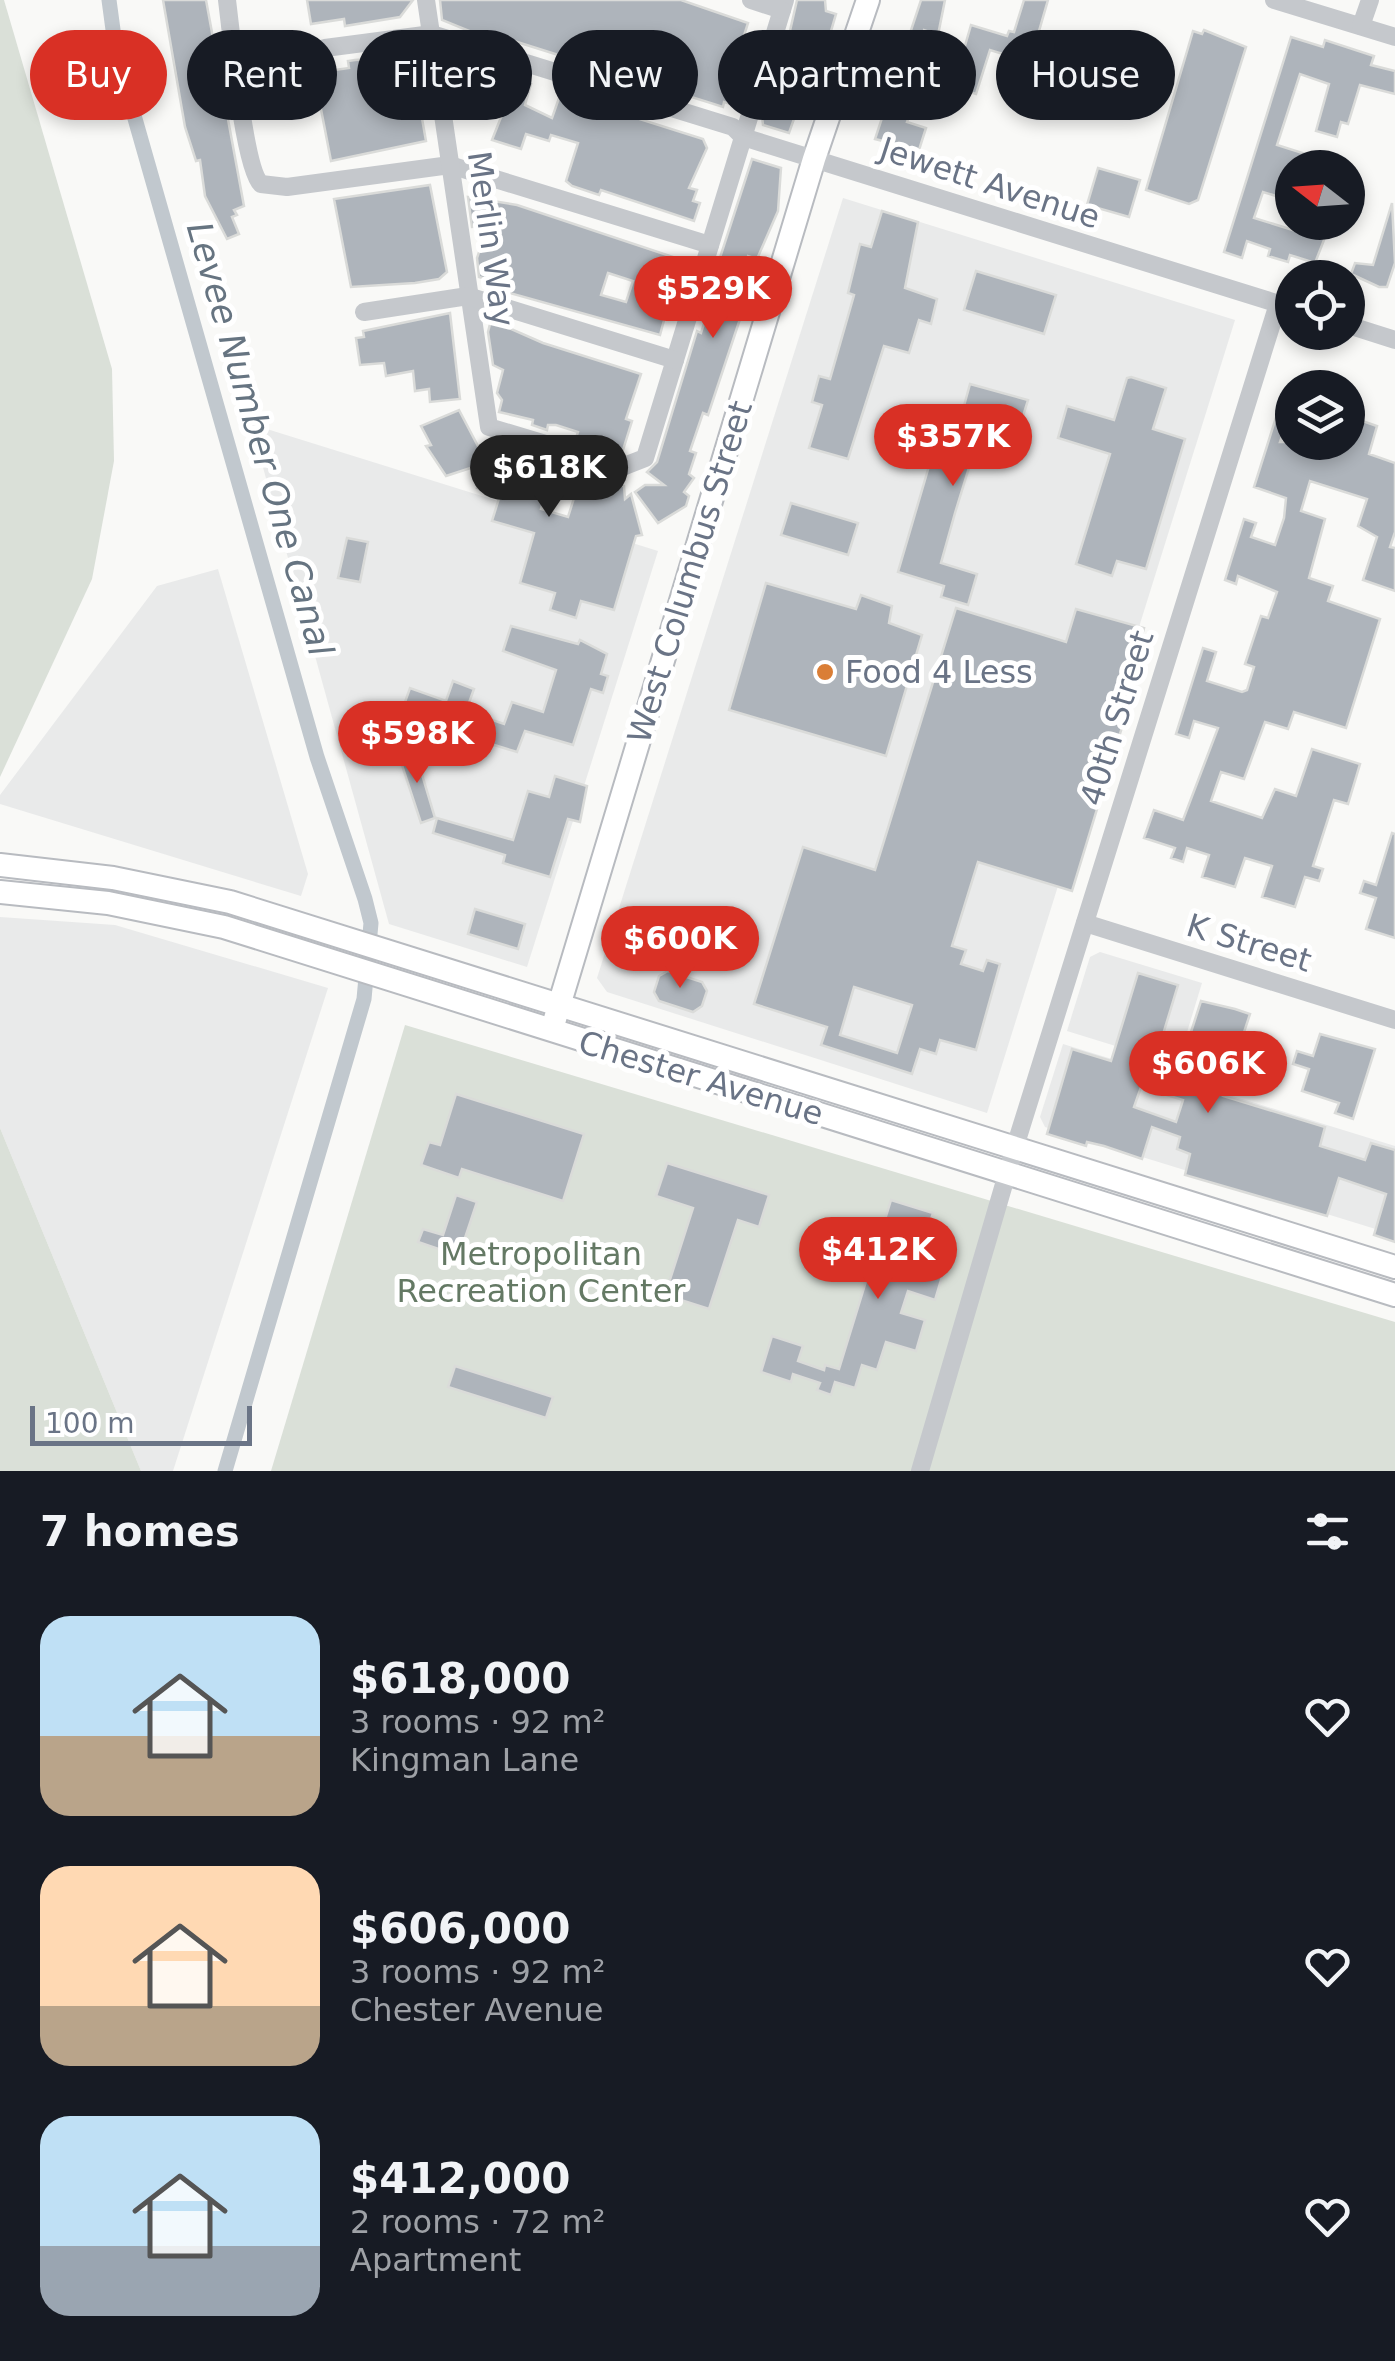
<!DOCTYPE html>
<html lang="en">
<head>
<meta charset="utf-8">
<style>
  body { margin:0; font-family:"DejaVu Sans",sans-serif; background:#242831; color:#f1f3f6; height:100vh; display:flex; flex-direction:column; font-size:38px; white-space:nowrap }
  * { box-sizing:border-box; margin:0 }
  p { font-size:32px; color:#9ea1a6 }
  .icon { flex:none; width:55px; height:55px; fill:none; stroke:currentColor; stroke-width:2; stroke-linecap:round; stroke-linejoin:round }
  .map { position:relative; height:1471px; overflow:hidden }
  .panel { display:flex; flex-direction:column; background:#171b24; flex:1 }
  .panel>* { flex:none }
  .guide { position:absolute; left:30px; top:30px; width:1335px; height:90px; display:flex; gap:20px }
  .needle { width:65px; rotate:287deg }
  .buttons { position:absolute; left:1275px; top:150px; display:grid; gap:20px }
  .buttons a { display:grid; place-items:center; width:90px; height:90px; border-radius:50%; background:#171b24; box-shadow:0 5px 15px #0003; font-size:50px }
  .scale { position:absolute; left:30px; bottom:25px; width:222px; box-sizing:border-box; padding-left:10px; border:5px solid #6a7486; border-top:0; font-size:28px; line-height:35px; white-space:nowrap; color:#6a7486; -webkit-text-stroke:8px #fff; paint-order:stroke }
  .price { position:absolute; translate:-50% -85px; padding:0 22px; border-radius:35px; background:#d93025; color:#fff; font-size:32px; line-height:65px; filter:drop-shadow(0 2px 5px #0008) }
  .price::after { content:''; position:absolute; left:50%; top:60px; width:30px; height:22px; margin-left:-15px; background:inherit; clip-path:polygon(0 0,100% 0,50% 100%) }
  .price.selected { background:#222; color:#fff }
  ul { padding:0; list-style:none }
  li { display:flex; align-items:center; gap:30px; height:250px; padding:0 40px }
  li span { display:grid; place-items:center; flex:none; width:280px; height:200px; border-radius:30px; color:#555 }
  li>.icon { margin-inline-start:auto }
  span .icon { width:120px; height:120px; fill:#fffc; stroke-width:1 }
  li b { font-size:42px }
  h2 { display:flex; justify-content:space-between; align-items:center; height:120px; padding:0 40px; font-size:42px }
  .tag { padding:0 35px; border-radius:45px; background:#171b24; box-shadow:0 5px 15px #0003; font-size:35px; line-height:90px }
  .tag.selected { background:#d93025; color:#fff }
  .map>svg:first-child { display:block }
  .built { fill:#e9eaea }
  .green { fill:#dae0d8 }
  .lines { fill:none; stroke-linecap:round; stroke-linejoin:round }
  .canal { stroke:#c1c8ce; stroke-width:15 }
  .building { fill:#aeb4bb; stroke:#dadbd9; stroke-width:2.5; fill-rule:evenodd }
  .major-casing { stroke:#b8bbc0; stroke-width:26 }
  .minor { stroke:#c5c8cc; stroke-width:18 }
  .major { stroke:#fff; stroke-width:22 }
  .poi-dot { fill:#da7e36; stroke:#fff; stroke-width:4 }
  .labels { text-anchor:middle; stroke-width:10; stroke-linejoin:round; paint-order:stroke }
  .street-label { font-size:32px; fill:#6a7486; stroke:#fff }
  .poi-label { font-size:32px; fill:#6a7486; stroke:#fff; text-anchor:start }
  .park-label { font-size:32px; fill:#647964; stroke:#fff }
  .water-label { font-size:35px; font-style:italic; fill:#667481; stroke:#fff }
</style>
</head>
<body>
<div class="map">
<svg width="1395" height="1471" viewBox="0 0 1395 1471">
  <rect width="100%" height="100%" fill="#f9f9f7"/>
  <g class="built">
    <polygon points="843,198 1235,320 987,1113 607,992 597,978"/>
    <polygon points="251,424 658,551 527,967 389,924"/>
    <polygon points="218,569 308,874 301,896 0,804 0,795 157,586"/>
    <polygon points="0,917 115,925 328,988 173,1471 141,1471 0,1128"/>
    <polygon points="1100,952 1202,983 1177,1065 1067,1031 1090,957"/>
    <polygon points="1063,1044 1395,1146 1395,1235 1045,1127 1040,1117"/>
  </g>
  <g class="green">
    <polygon points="0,0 4,0 112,369 114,461 92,579 0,777"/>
    <polygon points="405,1025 1395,1322 1395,1471 271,1471"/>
    <polygon points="0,1128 141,1471 0,1471"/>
  </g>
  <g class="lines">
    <polyline class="canal" points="109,0 116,52 317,757 365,899 371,923 364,999 225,1471"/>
  </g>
  <g class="building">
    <polygon points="163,0 206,0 244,206 234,210 237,215 232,217 239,234 227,239 205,196 200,160 196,161 185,127"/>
    <polygon points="307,0 413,0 400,17 345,26 344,19 311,24"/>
    <polygon points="440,0 681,0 748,23 734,67 743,69 731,104 724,102 723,107 498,36 474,33 442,20"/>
    <polygon points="797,0 825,0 826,11 836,14 810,102 801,99 789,133 763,125 762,117 785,53"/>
    <polygon points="921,0 945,0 938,35 924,30 917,53 931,57 907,122 926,128 919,150 875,139"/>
    <polygon points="1024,0 1048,0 1037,38 1073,51 1065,78 1042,71 1043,66 990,50 976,94 953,87 971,25 1007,36 1009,31 1014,32"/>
    <polygon points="1204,30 1246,47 1198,200 1189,204 1146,190 1193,31 1202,34"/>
    <polygon points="1291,37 1323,47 1325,40 1374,56 1371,65 1395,71 1395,94 1360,85 1348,124 1341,122 1337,137 1316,131 1329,84 1300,74 1277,145 1312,156 1308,168 1292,168 1292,201 1263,192 1254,218 1293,230 1294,222 1331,222 1315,263 1290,255 1288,262 1268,256 1270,249 1247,241 1242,258 1224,252"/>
    <polygon points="411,56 426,141 331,161 314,73 349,68 348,61 355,60"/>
    <polygon points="516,79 531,84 525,105 552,118 559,98 566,100 567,96 703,139 707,148 689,188 697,190 693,201 700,203 694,221 601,190 599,195 572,186 566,181 578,143 551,135 549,141 526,134 521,149 492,140"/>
    <polygon points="752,159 781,168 778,211 757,259 748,256 740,283 743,285 736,308 743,310 708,415 703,413 690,451 696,453 689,474 694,478 684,492 689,496 686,506 658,523 635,492 645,485 664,485 647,472 657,462 697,331 701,333 709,308 704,307"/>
    <polygon points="1098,168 1140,180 1129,217 1087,205"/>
    <polygon points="430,185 447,272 439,279 415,283 351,287 334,199"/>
    <path d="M468,197L517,205L673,257L658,309L666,313L660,335L506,292L504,284L479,277L477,258L488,226L472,227ZM608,273L633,281L626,302L601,295Z"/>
    <polygon points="1392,203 1395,263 1387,287 1379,287 1351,274 1355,263 1373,265"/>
    <polygon points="882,211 918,222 905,288 937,299 931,324 919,320 909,353 884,346 848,459 809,448 822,405 812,402 819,376 830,379 854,295 848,293 860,244 871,247"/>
    <polygon points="976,271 1056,295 1044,334 964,310"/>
    <polygon points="450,313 460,399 430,402 429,389 415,391 413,371 386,376 384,363 360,365 356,338 364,337 363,331"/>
    <polygon points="491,320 543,343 641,374 626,419 632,421 623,450 576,438 578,432 556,425 548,425 547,430 532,425 533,420 499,412 502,400 497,393 503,370 493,365 488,332"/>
    <polygon points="1131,377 1166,388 1153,429 1185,439 1146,569 1117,561 1112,576 1076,564 1110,454 1058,438 1067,406 1114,420 1127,378"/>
    <polygon points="970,384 1028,400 1019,429 984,419 955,513 941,563 977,574 968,605 941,597 944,586 898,572 946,408 962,413"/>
    <polygon points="1279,408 1290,412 1280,442 1348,442 1348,416 1377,426 1369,454 1395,463 1395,532 1390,547 1395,548 1395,591 1363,580 1377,537 1358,526 1367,499 1310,481 1301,511 1325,519 1309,578 1333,586 1328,601 1380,619 1346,728 1294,712 1288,729 1265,722 1244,779 1221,772 1211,801 1262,818 1275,789 1296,796 1312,749 1360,764 1348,804 1334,800 1313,866 1323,869 1319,881 1305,877 1295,907 1262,897 1272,866 1245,858 1235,887 1202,877 1209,855 1187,848 1183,862 1171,858 1175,848 1144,838 1154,810 1183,820 1218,728 1194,721 1189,738 1176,734 1203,648 1216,652 1207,681 1242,692 1247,690 1254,667 1245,664 1261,616 1268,618 1277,592 1238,576 1236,584 1225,580 1244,519 1256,523 1251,537 1275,545 1284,518 1286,498 1254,487"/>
    <polygon points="459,410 489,467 494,451 501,453 503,449 553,466 541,509 568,517 580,479 624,486 625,499 631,494 642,535 636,536 614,610 581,601 576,618 550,610 555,593 520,583 534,533 492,521 500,495 477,488 483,464 446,476 426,446 431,445 421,426"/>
    <polygon points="791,503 858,523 848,555 781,535"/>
    <polygon points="347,538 368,542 360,582 338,578"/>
    <polygon points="766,583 856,609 861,595 892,606 889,623 922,635 886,756 729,710"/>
    <path d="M956,608L1066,642L1076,609L1144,628L1134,663L1141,665L1072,891L978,862L952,946L966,950L961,964L983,971L987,960L1000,964L976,1050L940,1040L936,1054L920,1049L912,1074L821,1045L827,1027L754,1004L803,847L875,870ZM854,987L912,1005L897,1053L840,1035Z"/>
    <polygon points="511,626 578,644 580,640 607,654 601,674 608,676 603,693 591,689 573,745 525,731 517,752 400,716 410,688 446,701 453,681 474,689 466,711 504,724 512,702 543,712 556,670 503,651"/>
    <polygon points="415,751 435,818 421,823 399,756"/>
    <polygon points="555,776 587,786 580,822 568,819 550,877 503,863 505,855 433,833 437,818 513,840 528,791 549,797"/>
    <polygon points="1392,833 1395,834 1395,938 1366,929 1376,898 1360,893 1364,881 1376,885"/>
    <polygon points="475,909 525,924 518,949 468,934"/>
    <polygon points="668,971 702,982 707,991 702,1006 693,1012 659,1001 654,992 659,976"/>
    <path d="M1138,973L1178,985L1151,1074L1208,1091L1224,1042L1191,1032L1201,1001L1235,1009L1250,1014L1223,1096L1325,1127L1320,1146L1365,1160L1371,1143L1395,1150V1242L1374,1235L1386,1194L1339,1178L1327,1216L1185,1175L1190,1154L1177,1149L1180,1137L1152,1127L1142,1159L1104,1146L1087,1142L1086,1146L1047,1134L1072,1049L1111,1061ZM1141,1087L1183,1100L1176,1122L1134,1107Z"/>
    <polygon points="1320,1034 1375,1049 1353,1119 1335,1113 1339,1103 1302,1091 1309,1069 1293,1064 1297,1051 1313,1056"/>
    <polygon points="456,1094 584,1134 563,1201 462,1169 459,1178 421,1165 429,1142 440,1145"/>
    <polygon points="667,1163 769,1195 759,1227 738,1220 709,1309 665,1295 693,1208 656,1196"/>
    <polygon points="456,1195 477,1202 459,1256 418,1242 423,1229 443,1235"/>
    <polygon points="891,1200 933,1213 926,1235 952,1243 935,1300 908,1291 901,1313 925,1320 916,1351 886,1342 877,1370 862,1365 855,1388 835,1382 831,1395 817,1390 820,1383 793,1374 791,1382 761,1372 772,1336 803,1346 798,1361 824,1370 825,1365 839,1369"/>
    <polygon points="455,1366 553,1397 546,1418 448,1387"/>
  </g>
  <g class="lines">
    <defs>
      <g id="major">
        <polyline points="0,865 113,878 230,902 1395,1267"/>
        <polyline points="0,892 108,903 224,927 1395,1295"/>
        <polyline points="555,1019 814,159 868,0"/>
      </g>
    </defs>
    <use href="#major" class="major-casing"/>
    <g class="minor">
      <path d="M227,0C231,31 244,169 261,184L287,187L450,165L710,245"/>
      <polyline points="426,0 489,427 622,467 645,458 785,0"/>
      <polyline points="751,0 782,10"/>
      <polyline points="1274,0 1395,37"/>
      <polyline points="1361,26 1370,0"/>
      <polyline points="325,48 432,34 733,127 743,137 1292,308"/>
      <polyline points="364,312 468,296 675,360"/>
      <polyline points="1348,325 1395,340"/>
      <polyline points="1085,923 1395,1020"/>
      <polyline points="920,1471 1014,1150 1278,304"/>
    </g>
    <use href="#major" class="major"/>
  </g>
  <circle class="poi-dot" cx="825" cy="672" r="10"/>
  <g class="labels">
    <g class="street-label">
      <text transform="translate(990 183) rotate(18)" y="11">Jewett Avenue</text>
      <text transform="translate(491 239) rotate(82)" y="11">Merlin Way</text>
      <text transform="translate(690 572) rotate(-73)" y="11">West Columbus Street</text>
      <text transform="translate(1117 718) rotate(-73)" y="11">40th Street</text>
      <text transform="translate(1249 943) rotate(17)" y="11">K Street</text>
      <text transform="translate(701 1078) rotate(17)" y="11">Chester Avenue</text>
    </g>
    <g class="poi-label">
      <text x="845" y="683">Food 4 Less</text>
    </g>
    <g class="park-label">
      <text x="541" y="1265">Metropolitan<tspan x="541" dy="37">Recreation Center</tspan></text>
    </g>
    <g class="water-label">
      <text transform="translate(260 439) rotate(74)" y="12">Levee Number One Canal</text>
    </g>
  </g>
</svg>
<div class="buttons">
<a><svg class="needle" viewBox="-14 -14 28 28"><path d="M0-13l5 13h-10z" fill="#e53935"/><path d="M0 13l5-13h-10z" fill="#9ea1a6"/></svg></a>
<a><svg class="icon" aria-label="locate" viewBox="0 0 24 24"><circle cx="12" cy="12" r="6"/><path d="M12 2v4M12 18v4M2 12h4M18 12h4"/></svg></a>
<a><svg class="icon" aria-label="layers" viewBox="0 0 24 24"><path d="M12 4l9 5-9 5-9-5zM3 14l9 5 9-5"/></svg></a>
</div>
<div class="scale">100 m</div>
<b class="price" style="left:713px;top:341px">$529K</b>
<b class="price" style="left:953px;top:489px">$357K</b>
<b class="price selected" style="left:549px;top:520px">$618K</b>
<b class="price" style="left:417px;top:786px">$598K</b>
<b class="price" style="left:680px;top:991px">$600K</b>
<b class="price" style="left:1208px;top:1116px">$606K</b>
<b class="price" style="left:878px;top:1302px">$412K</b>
<div class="guide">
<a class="tag selected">Buy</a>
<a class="tag">Rent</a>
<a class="tag">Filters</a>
<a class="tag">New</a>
<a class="tag">Apartment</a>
<a class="tag">House</a>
</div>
</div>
<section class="panel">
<h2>7 homes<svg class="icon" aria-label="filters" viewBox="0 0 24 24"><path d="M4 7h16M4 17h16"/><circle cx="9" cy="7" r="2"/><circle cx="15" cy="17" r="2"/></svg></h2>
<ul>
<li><span style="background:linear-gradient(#bfe0f5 60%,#b9a48a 0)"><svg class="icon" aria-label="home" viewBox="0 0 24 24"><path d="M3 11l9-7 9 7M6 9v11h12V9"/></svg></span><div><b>$618,000</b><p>3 rooms · 92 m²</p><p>Kingman Lane</p></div><svg class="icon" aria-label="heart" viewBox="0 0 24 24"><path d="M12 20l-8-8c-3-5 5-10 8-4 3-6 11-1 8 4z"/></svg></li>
<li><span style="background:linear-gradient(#ffd9b3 70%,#b9a48a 0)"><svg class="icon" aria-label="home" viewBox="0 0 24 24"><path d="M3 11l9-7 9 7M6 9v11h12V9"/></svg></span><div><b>$606,000</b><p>3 rooms · 92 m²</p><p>Chester Avenue</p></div><svg class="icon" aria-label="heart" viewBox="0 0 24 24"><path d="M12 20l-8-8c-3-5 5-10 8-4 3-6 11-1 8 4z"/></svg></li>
<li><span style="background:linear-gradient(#bfe0f5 65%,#9aa5b1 0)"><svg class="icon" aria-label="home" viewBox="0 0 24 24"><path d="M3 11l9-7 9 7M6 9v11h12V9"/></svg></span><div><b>$412,000</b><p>2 rooms · 72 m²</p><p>Apartment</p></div><svg class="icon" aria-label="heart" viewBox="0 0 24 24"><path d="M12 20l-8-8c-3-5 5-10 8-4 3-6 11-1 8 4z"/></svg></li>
</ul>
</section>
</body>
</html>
